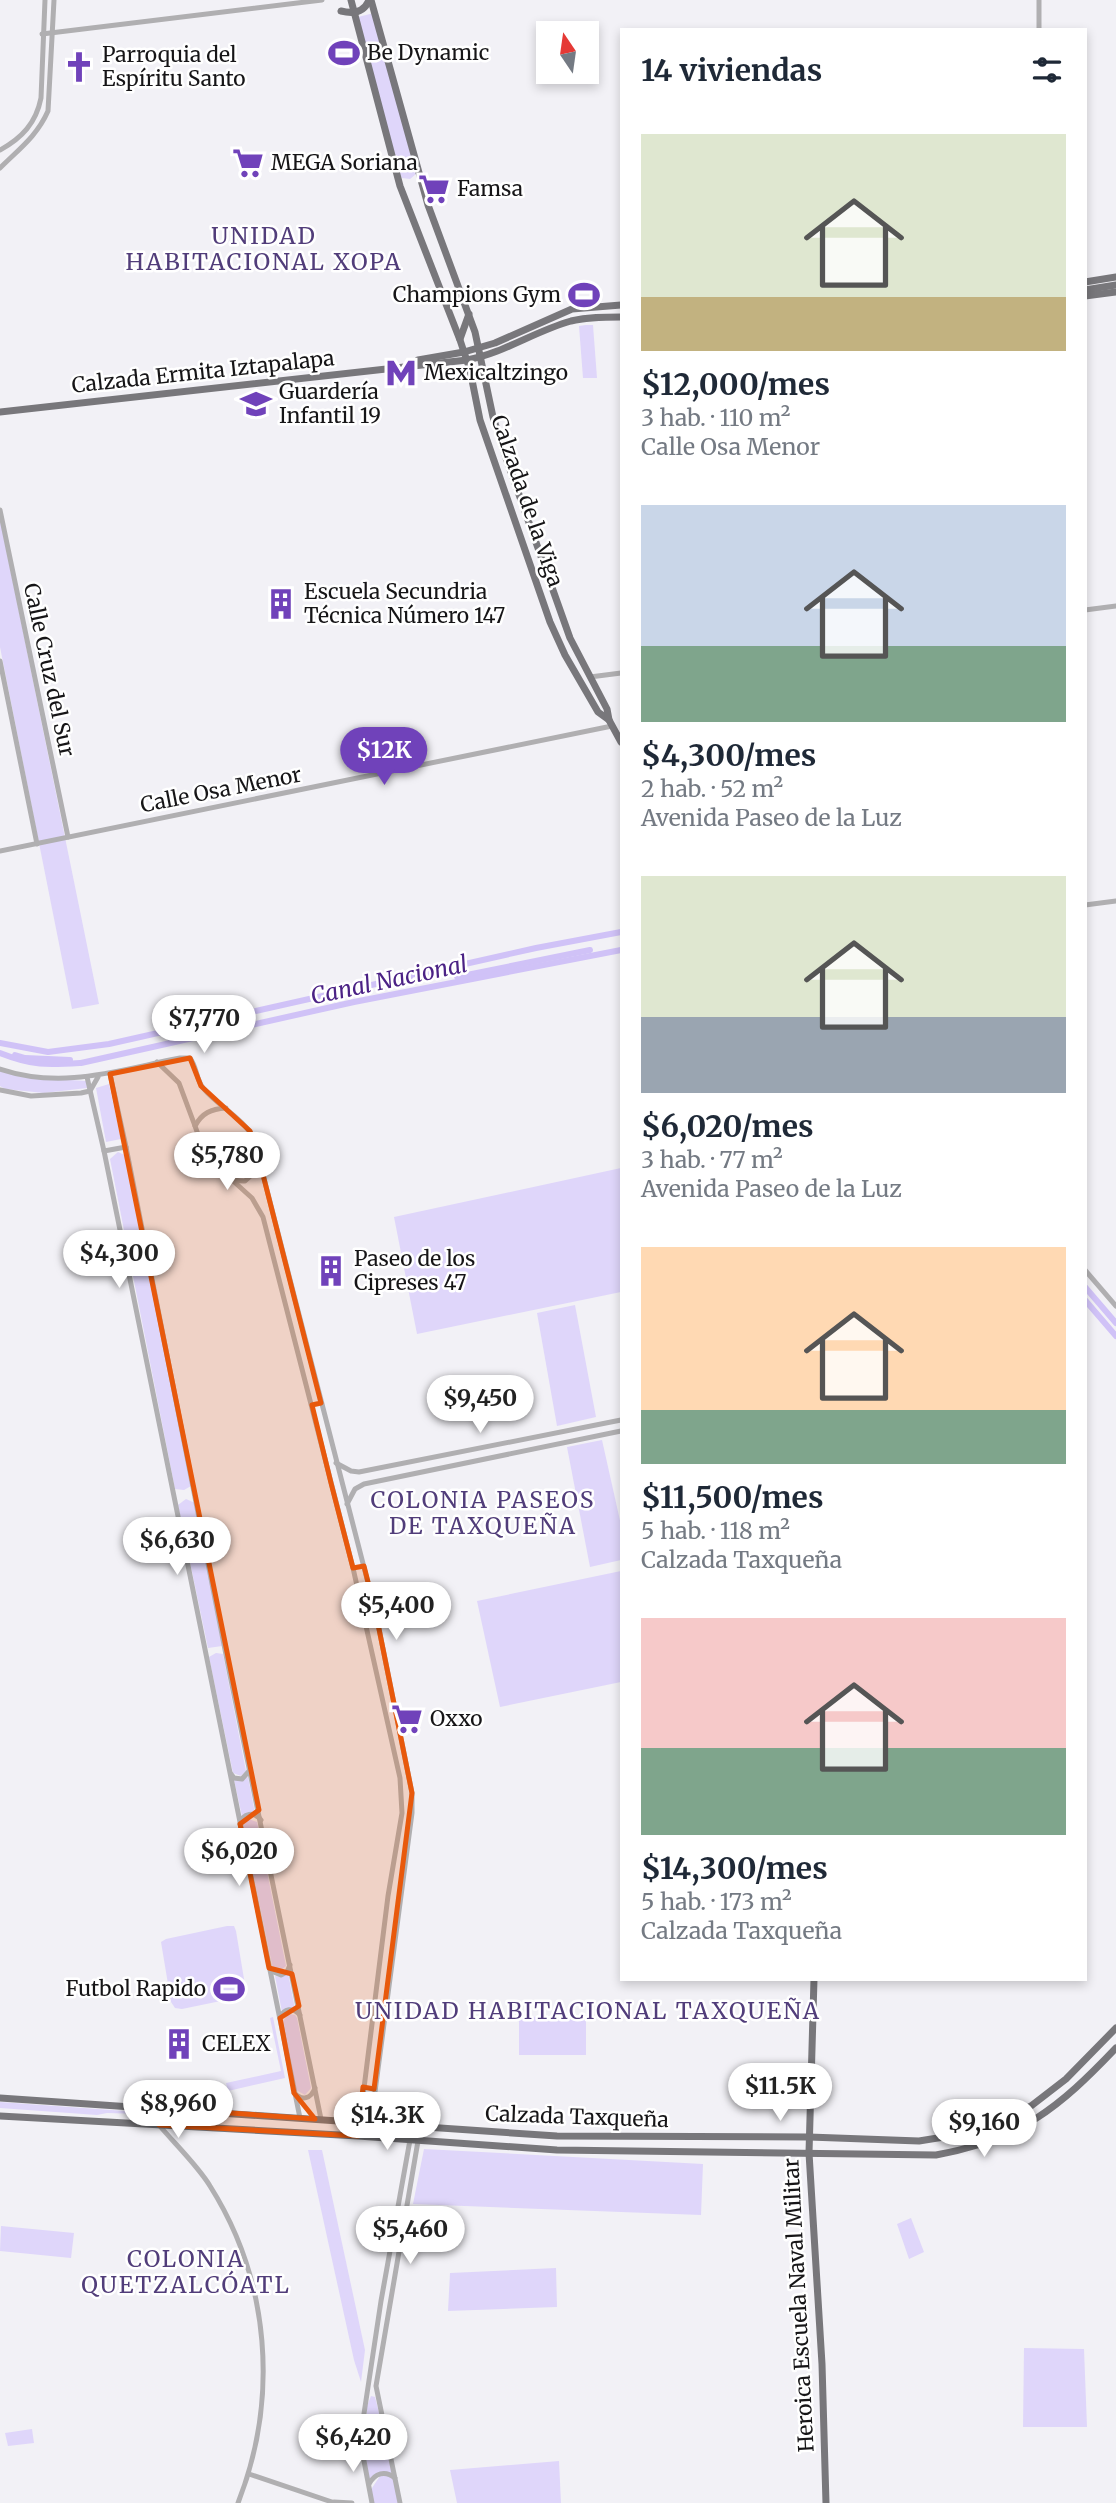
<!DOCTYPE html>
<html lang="es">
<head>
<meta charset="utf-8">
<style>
  body { margin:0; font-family:Merriweather,serif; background:#f6f6f7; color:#1f2937; height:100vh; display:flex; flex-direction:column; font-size:26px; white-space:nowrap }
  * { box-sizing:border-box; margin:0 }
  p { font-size:23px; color:#747a83 }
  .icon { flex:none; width:38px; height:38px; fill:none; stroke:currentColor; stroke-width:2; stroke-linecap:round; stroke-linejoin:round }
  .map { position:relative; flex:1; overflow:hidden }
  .details { position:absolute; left:620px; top:28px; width:467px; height:1953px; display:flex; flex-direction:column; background:#fff; border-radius:0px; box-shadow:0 4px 10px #0003 }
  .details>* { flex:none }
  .needle { width:46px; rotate:347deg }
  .buttons { position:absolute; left:536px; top:21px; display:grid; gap:14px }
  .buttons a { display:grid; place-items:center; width:63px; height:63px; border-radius:0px; background:#fff; box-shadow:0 4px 10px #0003; font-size:35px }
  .price { position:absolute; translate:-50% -60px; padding:0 16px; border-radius:24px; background:#fff; color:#222; font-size:23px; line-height:46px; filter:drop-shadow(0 2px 4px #0008) }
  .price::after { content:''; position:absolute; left:50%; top:42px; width:21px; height:16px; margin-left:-10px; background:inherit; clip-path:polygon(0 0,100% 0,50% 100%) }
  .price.current { background:#7042ba; color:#fff }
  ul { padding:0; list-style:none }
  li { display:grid; align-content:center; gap:14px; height:371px; padding:0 21px }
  li span { display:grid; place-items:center; height:217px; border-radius:0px; color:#555 }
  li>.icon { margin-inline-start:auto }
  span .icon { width:126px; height:126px; fill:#fffc; stroke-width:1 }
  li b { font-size:30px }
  h2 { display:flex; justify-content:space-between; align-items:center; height:84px; padding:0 21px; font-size:30px }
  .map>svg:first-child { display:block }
  .green { fill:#dfd6fa }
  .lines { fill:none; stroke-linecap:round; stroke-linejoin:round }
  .canal { stroke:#d0c2f7; stroke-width:6 }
  .minor { stroke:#b0afb1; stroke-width:5 }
  .major { stroke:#78777b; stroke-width:7 }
  .marked { fill:#e8590c; fill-opacity:0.2; stroke:#e8590c; stroke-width:5; stroke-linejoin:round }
  .labels { text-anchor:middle; stroke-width:5; stroke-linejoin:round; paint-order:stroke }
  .poi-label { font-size:21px; fill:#161517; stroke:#fff; text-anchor:start }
  .street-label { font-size:21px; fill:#161517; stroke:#fff }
  .neighbourhood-label { font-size:23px; letter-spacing:2px; fill:#513d7a; stroke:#fff }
  .water-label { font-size:23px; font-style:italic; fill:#4b2285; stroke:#fff }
</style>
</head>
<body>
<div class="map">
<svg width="1116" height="2503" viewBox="0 0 1116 2503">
  <rect width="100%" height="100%" fill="#f2f1f6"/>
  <g class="green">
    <polygon points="374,13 414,168 416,174 410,179 402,178 399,172 358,17"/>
    <polygon points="586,325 593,325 597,378 583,378 579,326"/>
    <polygon points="0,519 99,1004 72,1009 0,647"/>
    <polygon points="0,1070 21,1077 86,1081 87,1088 44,1093 5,1089 0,1086"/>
    <polygon points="109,1084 121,1139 106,1142 96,1088"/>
    <polygon points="118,1152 127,1156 191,1486 184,1490 175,1489 110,1159"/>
    <polygon points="621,1168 621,1292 417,1334 394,1217"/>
    <polygon points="575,1305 596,1417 557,1426 537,1313"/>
    <polygon points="602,1440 621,1525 621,1560 590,1567 567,1447"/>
    <polygon points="186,1499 195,1503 222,1646 208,1648 178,1505"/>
    <polygon points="621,1571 621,1682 500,1707 477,1601"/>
    <polygon points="216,1653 223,1654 246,1771 241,1776 233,1773 209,1657"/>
    <polygon points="248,1777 255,1813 248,1812 242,1816 234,1780"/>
    <polygon points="249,1819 257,1822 286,1966 280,1971 273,1969 243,1825"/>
    <polygon points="227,1926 234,1926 236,1931 246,1991 240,1997 182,2009 175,2008 171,2002 161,1942 166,1939"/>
    <polygon points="288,1973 295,2009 282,2012 275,1976 282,1977"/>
    <polygon points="289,2014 295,2015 297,2018 311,2088 305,2095 296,2090 283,2021"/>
    <polygon points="586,2016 586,2055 519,2055 519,2017"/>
    <polygon points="273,2017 285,2078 228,2091 226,2083 281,2071 270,2018"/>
    <polygon points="0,2102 139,2112 139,2114 107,2113 97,2115 0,2108"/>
    <polygon points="424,2149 703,2164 701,2215 413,2204"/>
    <polygon points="308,2150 322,2150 365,2350 361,2382 354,2360"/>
    <polygon points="911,2218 924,2252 909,2259 897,2224"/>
    <polygon points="1,2226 74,2233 71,2258 0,2251"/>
    <polygon points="556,2268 557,2307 448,2311 450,2273"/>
    <polygon points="1024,2348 1084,2349 1087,2427 1023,2427"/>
    <polygon points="371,2396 375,2397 384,2432 376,2442 365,2436 367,2406"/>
    <polygon points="32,2429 34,2443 8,2446 5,2433"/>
    <polygon points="385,2437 398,2503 373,2503 370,2491 380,2476 384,2476 379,2473 370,2486 363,2440 373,2446"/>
    <polygon points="559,2461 561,2503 457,2503 450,2470"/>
  </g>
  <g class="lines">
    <g class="canal">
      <polyline points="457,977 590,950"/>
      <polyline points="0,1043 48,1052 109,1044 536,948 621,932"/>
      <path d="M0,1053C33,1066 47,1065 81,1063L354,1002L621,950"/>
      <polyline points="15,1055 25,1058 70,1060"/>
      <polyline points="1085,1287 1116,1323"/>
      <polyline points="1085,1300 1116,1336"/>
    </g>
    <g class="minor">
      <polyline points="1039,0 1039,30"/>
      <polyline points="42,34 322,0"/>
      <path d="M0,150C22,138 36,123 41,98L45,0"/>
      <path d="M0,168C19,149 37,136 48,111L54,0"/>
      <polyline points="0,510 68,837"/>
      <polyline points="1085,610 1116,606"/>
      <polyline points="0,661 37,844"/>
      <polyline points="590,677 621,673"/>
      <polyline points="0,851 612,726"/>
      <polyline points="1085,905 1116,901"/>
      <polyline points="157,1062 179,1083 195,1126"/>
      <path d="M0,1069C63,1090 118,1070 180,1058H190C197,1067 196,1079 203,1088C226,1116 264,1123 257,1170L245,1181C215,1182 203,1150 195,1126C202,1113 211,1109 226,1108"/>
      <polyline points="110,1074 126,1147 230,1675 321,2119"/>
      <polyline points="87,1077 104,1151 300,2118"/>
      <polyline points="0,1090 31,1096 81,1093 90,1091 98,1077"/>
      <polyline points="104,1151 126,1147"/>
      <polyline points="259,1159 376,1614 412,1793 412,1813 369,2137"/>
      <polyline points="231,1179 252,1198 263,1217 353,1568 400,1778 402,1813 388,1896 358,2136"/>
      <polyline points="1085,1270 1116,1306"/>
      <polyline points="336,1463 351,1471 359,1472 621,1420"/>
      <polyline points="347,1504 355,1489 364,1484 621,1431"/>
      <polyline points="231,1774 234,1778 242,1779 250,1770"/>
      <path d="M240,1824C243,1813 254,1811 261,1820"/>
      <polyline points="271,1971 281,1975 287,1972 290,1965"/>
      <path d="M280,2018C284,2008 293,2007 300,2015"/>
      <path d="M294,2093C302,2101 311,2099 315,2088"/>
      <path d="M159,2108V2125C174,2143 198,2166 210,2186C270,2281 279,2398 238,2503"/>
      <path d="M360,2440C370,2449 383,2449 386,2434"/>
      <polyline points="249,2474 335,2503"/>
      <path d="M369,2484C375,2473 385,2470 395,2478"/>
      <polyline points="334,2502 352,2503"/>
      <polyline points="372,2503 360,2440 381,2301 410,2140"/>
      <polyline points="400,2503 376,2386 418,2141"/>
    </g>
    <g class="major">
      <polyline points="351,0 400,186 460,340 470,370 480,420 550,622 565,655 598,712 609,720"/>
      <polyline points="371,0 428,205 475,332 493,417 506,458 570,638 607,709 609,720 621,742"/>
      <path d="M341,11C353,14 364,13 369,0"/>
      <polyline points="1085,282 1116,277"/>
      <polyline points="1085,290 1116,285"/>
      <polyline points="1085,296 1116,292"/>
      <polyline points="460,339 469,314"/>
      <polyline points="410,367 418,360 464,352 495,343 572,309 621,305"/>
      <path d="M0,412L467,360C504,353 535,331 571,321C588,317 604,317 621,317"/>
      <polyline points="814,1979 809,2153 822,2364 826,2503"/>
      <polyline points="0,2098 557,2136 809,2137 919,2141 981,2131 1031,2106 1066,2079 1116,2028"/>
      <path d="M0,2116L358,2136L557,2150L936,2155C1020,2140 1059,2108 1116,2048"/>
    </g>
  </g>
  <path class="marked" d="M190,1058L201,1086L250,1131L259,1159L321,1403L312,1405L331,1483L353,1568L364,1566L376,1614L412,1793L374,2089L363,2087L358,2136L159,2125V2108L315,2119L294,2093L280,2018L299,2006L292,1974L269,1968L240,1824L259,1810L110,1074Z"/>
  <defs>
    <symbol id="stadium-bare" viewBox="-9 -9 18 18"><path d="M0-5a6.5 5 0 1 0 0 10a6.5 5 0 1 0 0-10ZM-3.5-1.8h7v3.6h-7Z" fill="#7042ba" stroke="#fff" stroke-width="2.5" paint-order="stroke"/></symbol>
    <symbol id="church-bare" viewBox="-9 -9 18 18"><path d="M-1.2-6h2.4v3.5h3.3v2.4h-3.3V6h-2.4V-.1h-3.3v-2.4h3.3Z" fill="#7042ba" stroke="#fff" stroke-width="2.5" paint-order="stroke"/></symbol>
    <symbol id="supermarket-bare" viewBox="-9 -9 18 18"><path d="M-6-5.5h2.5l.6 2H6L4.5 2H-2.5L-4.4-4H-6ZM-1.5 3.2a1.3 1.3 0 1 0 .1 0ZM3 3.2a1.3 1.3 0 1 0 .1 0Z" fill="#7042ba" stroke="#fff" stroke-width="2.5" paint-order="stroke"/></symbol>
    <symbol id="metro-bare" viewBox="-9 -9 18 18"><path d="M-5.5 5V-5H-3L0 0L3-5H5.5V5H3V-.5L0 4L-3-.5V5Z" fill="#7042ba" stroke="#fff" stroke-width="2.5" paint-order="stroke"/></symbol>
    <symbol id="school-bare" viewBox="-9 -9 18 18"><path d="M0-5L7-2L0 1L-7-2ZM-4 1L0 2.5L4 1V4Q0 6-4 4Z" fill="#7042ba" stroke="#fff" stroke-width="2.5" paint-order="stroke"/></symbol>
    <symbol id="building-bare" viewBox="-9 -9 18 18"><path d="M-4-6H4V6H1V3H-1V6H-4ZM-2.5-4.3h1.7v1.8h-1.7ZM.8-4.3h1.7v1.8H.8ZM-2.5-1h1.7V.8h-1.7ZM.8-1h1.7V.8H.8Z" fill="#7042ba" stroke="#fff" stroke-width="2.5" paint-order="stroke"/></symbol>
  </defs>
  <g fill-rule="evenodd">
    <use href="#stadium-bare" x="322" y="31" width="44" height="44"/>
    <use href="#church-bare" x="57" y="45" width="44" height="44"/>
    <use href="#supermarket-bare" x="226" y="141" width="44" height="44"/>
    <use href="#supermarket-bare" x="412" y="167" width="44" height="44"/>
    <use href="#stadium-bare" x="562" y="273" width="44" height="44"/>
    <use href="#metro-bare" x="379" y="351" width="44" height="44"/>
    <use href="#school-bare" x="234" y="382" width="44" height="44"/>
    <use href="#building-bare" x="259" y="582" width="44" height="44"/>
    <use href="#building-bare" x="309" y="1249" width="44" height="44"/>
    <use href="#supermarket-bare" x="385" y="1697" width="44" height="44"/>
    <use href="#stadium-bare" x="207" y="1967" width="44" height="44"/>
    <use href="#building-bare" x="157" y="2022" width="44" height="44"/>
  </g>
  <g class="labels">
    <g class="poi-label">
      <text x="367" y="60">Be Dynamic</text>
      <text x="102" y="62">Parroquia del<tspan x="102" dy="24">Espíritu Santo</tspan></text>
      <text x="271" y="170">MEGA Soriana</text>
      <text x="457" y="196">Famsa</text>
      <text x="561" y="302" text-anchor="end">Champions Gym</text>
      <text x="424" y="380">Mexicaltzingo</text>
      <text x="279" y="399">Guardería<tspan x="279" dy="24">Infantil 19</tspan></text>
      <text x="304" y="599">Escuela Secundria<tspan x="304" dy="24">Técnica Número 147</tspan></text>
      <text x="354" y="1266">Paseo de los<tspan x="354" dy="24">Cipreses 47</tspan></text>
      <text x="430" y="1726">Oxxo</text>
      <text x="206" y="1996" text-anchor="end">Futbol Rapido</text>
      <text x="202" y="2051">CELEX</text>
    </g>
    <g class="street-label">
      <text transform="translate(203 372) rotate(-6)" y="7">Calzada Ermita Iztapalapa</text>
      <text transform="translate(527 501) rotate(71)" y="7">Calzada de la Viga</text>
      <text transform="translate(49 670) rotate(78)" y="7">Calle Cruz del Sur</text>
      <text transform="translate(221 790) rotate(-11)" y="7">Calle Osa Menor</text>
      <text transform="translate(577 2117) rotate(2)" y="7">Calzada Taxqueña</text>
      <text transform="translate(799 2305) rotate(-93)" y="7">Heroica Escuela Naval Militar</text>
    </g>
    <g class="neighbourhood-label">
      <text x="264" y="244">UNIDAD<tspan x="264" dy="26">HABITACIONAL XOPA</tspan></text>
      <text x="483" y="1508">COLONIA PASEOS<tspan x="483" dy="26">DE TAXQUEÑA</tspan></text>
      <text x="588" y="2019">UNIDAD HABITACIONAL TAXQUEÑA</text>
      <text x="186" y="2267">COLONIA<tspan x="186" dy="26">QUETZALCÓATL</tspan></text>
    </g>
    <g class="water-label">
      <text transform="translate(389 980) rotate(-12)" y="8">Canal Nacional</text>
    </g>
  </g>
</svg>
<div class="buttons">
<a><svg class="needle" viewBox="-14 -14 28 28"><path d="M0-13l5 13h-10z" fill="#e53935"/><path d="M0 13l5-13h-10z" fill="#747a83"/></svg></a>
</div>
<b class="price current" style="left:384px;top:787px">$12K</b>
<b class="price" style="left:204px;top:1055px">$7,770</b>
<b class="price" style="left:227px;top:1192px">$5,780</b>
<b class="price" style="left:119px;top:1290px">$4,300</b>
<b class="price" style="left:480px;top:1435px">$9,450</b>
<b class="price" style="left:177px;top:1577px">$6,630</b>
<b class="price" style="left:396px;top:1642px">$5,400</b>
<b class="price" style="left:239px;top:1888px">$6,020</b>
<b class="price" style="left:780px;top:2123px">$11.5K</b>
<b class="price" style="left:178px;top:2140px">$8,960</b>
<b class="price" style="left:387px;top:2152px">$14.3K</b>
<b class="price" style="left:984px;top:2159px">$9,160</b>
<b class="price" style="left:410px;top:2266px">$5,460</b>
<b class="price" style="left:353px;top:2474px">$6,420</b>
<section class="details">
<h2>14 viviendas<svg class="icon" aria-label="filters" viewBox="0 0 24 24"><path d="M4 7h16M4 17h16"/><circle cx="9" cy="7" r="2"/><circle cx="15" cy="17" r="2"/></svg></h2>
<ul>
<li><span style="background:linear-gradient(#dfe7d0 75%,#c2b280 0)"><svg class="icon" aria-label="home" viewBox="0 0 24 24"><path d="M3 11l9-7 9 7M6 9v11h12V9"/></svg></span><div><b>$12,000/mes</b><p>3 hab. · 110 m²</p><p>Calle Osa Menor</p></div></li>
<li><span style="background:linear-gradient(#c9d6e8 65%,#7fa58c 0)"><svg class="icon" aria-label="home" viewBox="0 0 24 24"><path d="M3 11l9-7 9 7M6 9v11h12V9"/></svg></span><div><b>$4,300/mes</b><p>2 hab. · 52 m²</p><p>Avenida Paseo de la Luz</p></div></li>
<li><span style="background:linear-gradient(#dfe7d0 65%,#9aa5b1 0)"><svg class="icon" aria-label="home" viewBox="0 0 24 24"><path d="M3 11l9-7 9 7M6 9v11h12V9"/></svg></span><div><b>$6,020/mes</b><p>3 hab. · 77 m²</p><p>Avenida Paseo de la Luz</p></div></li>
<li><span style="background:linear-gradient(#ffd9b3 75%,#7fa58c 0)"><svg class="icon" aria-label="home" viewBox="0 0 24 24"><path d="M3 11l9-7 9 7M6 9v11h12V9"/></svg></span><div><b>$11,500/mes</b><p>5 hab. · 118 m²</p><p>Calzada Taxqueña</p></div></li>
<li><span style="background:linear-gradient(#f6c9c9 60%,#7fa58c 0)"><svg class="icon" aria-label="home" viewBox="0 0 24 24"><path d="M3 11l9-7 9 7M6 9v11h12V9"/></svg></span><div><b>$14,300/mes</b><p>5 hab. · 173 m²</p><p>Calzada Taxqueña</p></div></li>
</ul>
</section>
</div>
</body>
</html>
